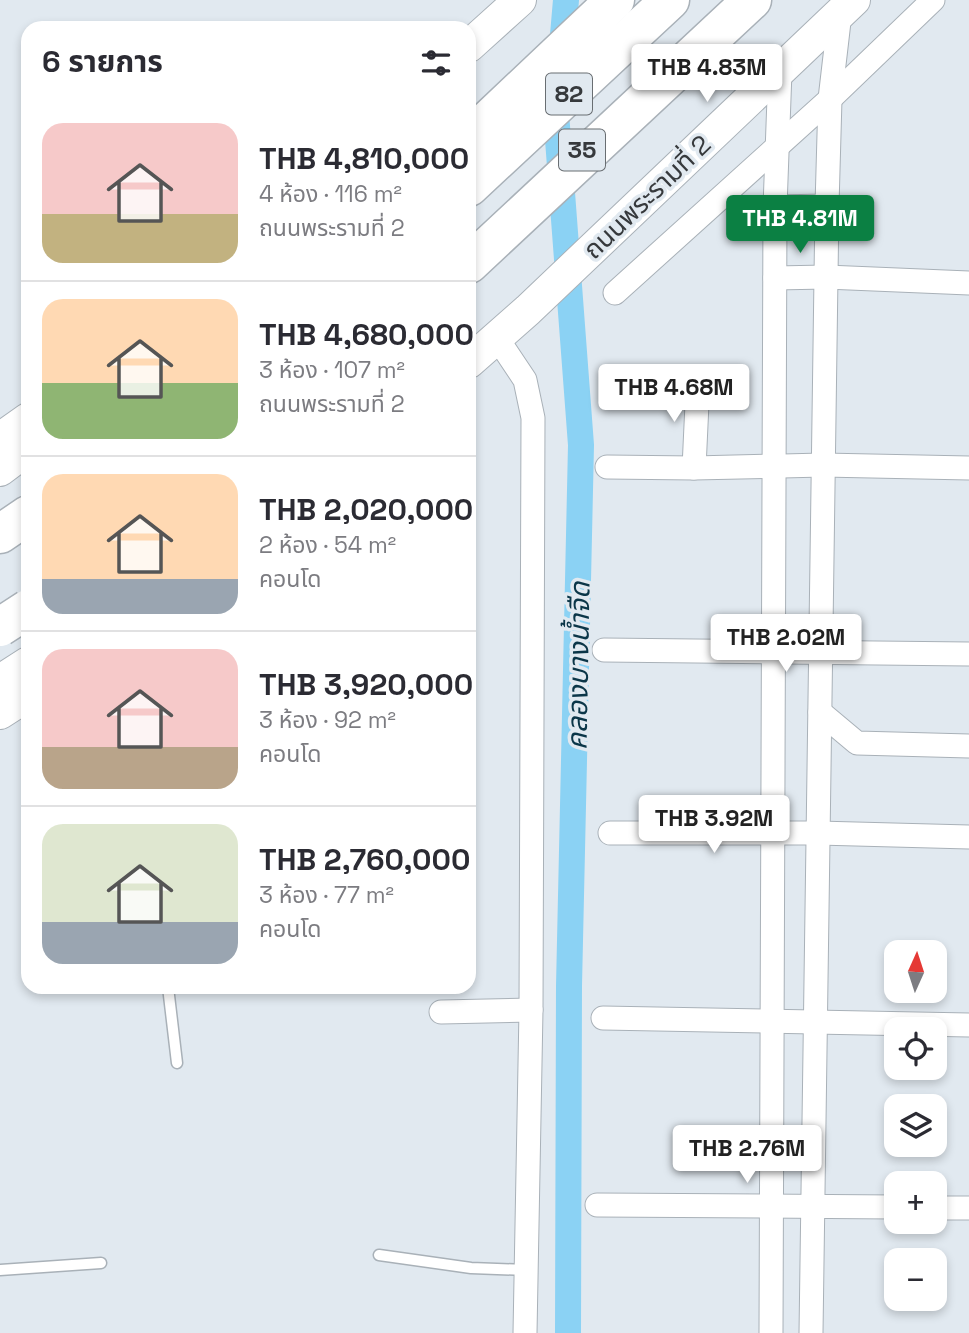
<!DOCTYPE html>
<html lang="th">
<head>
<meta charset="utf-8">
<style>
  body { margin:0; font-family:"Space Grotesk","Noto Sans Thai",sans-serif; background:#f7f7f7; color:#2b2b33; height:100vh; display:flex; flex-direction:column; font-size:26px; white-space:nowrap }
  * { box-sizing:border-box; margin:0 }
  p { font-size:23px; color:#7c7c81 }
  .icon { flex:none; width:38px; height:38px; fill:none; stroke:currentColor; stroke-width:2; stroke-linecap:round; stroke-linejoin:round }
  .map { position:relative; flex:1; overflow:hidden }
  .sheet { position:absolute; left:21px; top:21px; width:455px; height:973px; display:flex; flex-direction:column; background:#fff; border-radius:21px; box-shadow:0 4px 10px #0003 }
  .sheet>* { flex:none }
  .needle { width:46px; rotate:3deg }
  .tools { position:absolute; left:884px; top:940px; display:grid; gap:14px }
  .tools a { display:grid; place-items:center; width:63px; height:63px; border-radius:14px; background:#fff; box-shadow:0 4px 10px #0003; font-size:35px }
  .price { position:absolute; translate:-50% -60px; padding:0 16px; border-radius:7px; background:#fff; color:#222; font-size:23px; line-height:46px; filter:drop-shadow(0 2px 4px #0008) }
  .price::after { content:''; position:absolute; left:50%; top:42px; width:21px; height:16px; margin-left:-10px; background:inherit; clip-path:polygon(0 0,100% 0,50% 100%) }
  .price.selected { background:#0b8043; color:#fff }
  ul { padding:0; list-style:none }
  li { display:flex; align-items:center; gap:21px; height:175px; padding:0 21px }
  li+li { border-top:2px solid #e1e1e2 }
  li span { display:grid; place-items:center; flex:none; width:196px; height:140px; border-radius:21px; color:#555 }
  li>.icon { margin-inline-start:auto }
  span .icon { width:84px; height:84px; fill:#fffc; stroke-width:1 }
  li b { font-size:30px }
  h2 { display:flex; justify-content:space-between; align-items:center; height:84px; padding:0 21px; font-size:30px }
  .map>svg:first-child { display:block }
  .lines { fill:none; stroke-linecap:round; stroke-linejoin:round }
  .canal { stroke:#8bd2f4; stroke-width:26 }
  .lane-casing { stroke:#a9b1b8; stroke-width:13 }
  .street-casing { stroke:#a9b1b8; stroke-width:25 }
  .secondary-casing { stroke:#a9b1b8; stroke-width:34 }
  .highway-casing { stroke:#a9b1b8; stroke-width:41 }
  .lane { stroke:#fff; stroke-width:10 }
  .street { stroke:#fff; stroke-width:23 }
  .secondary { stroke:#fff; stroke-width:32 }
  .highway { stroke:#fff; stroke-width:38 }
  .highway-bridge-casing { stroke:#a9b1b8; stroke-width:41; stroke-linecap:butt }
  .highway-bridge { stroke:#fff; stroke-width:38 }
  .labels { text-anchor:middle; stroke-width:7; stroke-linejoin:round; paint-order:stroke }
  .shield { fill:#e1e9f0; stroke:#696e72; stroke-width:2 }
  .shield-label { font-size:24px; font-weight:bold; fill:#36393c }
  .street-label { font-size:26px; fill:#36393c; stroke:#e1e9f0 }
  .water-label { font-size:28px; font-style:italic; fill:#0b3648; stroke:#e1e9f0 }
</style>
</head>
<body>
<div class="map">
<svg width="969" height="1333" viewBox="0 0 969 1333">
  <rect width="100%" height="100%" fill="#e1e9f0"/>
  <g class="lines">
    <g class="canal">
      <polyline points="561,58 566,0"/>
      <polyline points="557,96 556,113 581,445 569,986 568,1333"/>
    </g>
    <defs>
      <g id="lane">
        <polyline points="168,987 177,1063"/>
        <polyline points="379,1255 471,1268 527,1270"/>
        <polyline points="0,1270 101,1263"/>
      </g>
      <g id="street">
        <polyline points="775,207 827,206"/>
        <polyline points="775,278 826,277 969,283"/>
        <polyline points="615,293 830,99 933,0"/>
        <polyline points="497,338 525,380 533,418 531,1010 525,1333"/>
        <polyline points="607,467 694,468 823,465 969,468"/>
        <polyline points="694,468 698,382"/>
        <polyline points="604,650 969,654"/>
        <polyline points="820,712 857,743 969,746"/>
        <polyline points="610,833 818,833 969,837"/>
        <polyline points="441,1012 531,1010"/>
        <polyline points="603,1018 969,1025"/>
        <polyline points="597,1205 896,1207"/>
        <polyline points="934,1208 969,1208"/>
        <polyline points="771,1333 775,207 780,71"/>
        <polyline points="811,1333 827,206 830,99 840,13"/>
      </g>
      <g id="secondary">
        <polyline points="469,46 520,0"/>
        <polyline points="469,362 528,310 854,0"/>
        <polyline points="0,439 28,419"/>
        <polyline points="0,470 28,449"/>
        <polyline points="0,681 28,663"/>
        <polyline points="0,713 28,695"/>
      </g>
      <g id="highway">
        <polyline points="469,138 615,0"/>
        <polyline points="469,187 670,0"/>
        <polyline points="469,264 752,0"/>
        <polyline points="0,534 28,515"/>
      </g>
    </defs>
    <use href="#lane" class="lane-casing"/>
    <use href="#street" class="street-casing"/>
    <use href="#secondary" class="secondary-casing"/>
    <use href="#highway" class="highway-casing"/>
    <use href="#lane" class="lane"/>
    <use href="#street" class="street"/>
    <use href="#secondary" class="secondary"/>
    <use href="#highway" class="highway"/>
    <defs>
      <polyline id="highway-bridge" points="0,627 28,609"/>
    </defs>
    <use href="#highway-bridge" class="highway-bridge-casing"/>
    <use href="#highway-bridge" class="highway-bridge"/>
  </g>
  <g class="labels">
    <g class="shield">
      <rect x="546" y="73.5" width="46" height="41" rx="5"/>
      <rect x="559" y="129.5" width="46" height="41" rx="5"/>
    </g>
    <g class="shield-label">
      <text x="569" y="102">82</text>
      <text x="582" y="158">35</text>
    </g>
    <g class="street-label">
      <text transform="translate(647 197) rotate(-44)" y="9">ถนนพระรามที่ 2</text>
    </g>
    <g class="water-label">
      <text transform="translate(578 666) rotate(-89)" y="10">คลองบางน้ำจืด</text>
    </g>
  </g>
</svg>
<div class="tools">
<a><svg class="needle" viewBox="-14 -14 28 28"><path d="M0-13l5 13h-10z" fill="#e53935"/><path d="M0 13l5-13h-10z" fill="#7c7c81"/></svg></a>
<a><svg class="icon" aria-label="locate" viewBox="0 0 24 24"><circle cx="12" cy="12" r="6"/><path d="M12 2v4M12 18v4M2 12h4M18 12h4"/></svg></a>
<a><svg class="icon" aria-label="layers" viewBox="0 0 24 24"><path d="M12 4l9 5-9 5-9-5zM3 14l9 5 9-5"/></svg></a>
<a>+</a>
<a>−</a>
</div>
<b class="price" style="left:707px;top:104px">THB 4.83M</b>
<b class="price selected" style="left:800px;top:255px">THB 4.81M</b>
<b class="price" style="left:674px;top:424px">THB 4.68M</b>
<b class="price" style="left:786px;top:674px">THB 2.02M</b>
<b class="price" style="left:714px;top:855px">THB 3.92M</b>
<b class="price" style="left:747px;top:1185px">THB 2.76M</b>
<section class="sheet">
<h2>6 รายการ<svg class="icon" aria-label="filters" viewBox="0 0 24 24"><path d="M4 7h16M4 17h16"/><circle cx="9" cy="7" r="2"/><circle cx="15" cy="17" r="2"/></svg></h2>
<ul>
<li><span style="background:linear-gradient(#f6c9c9 65%,#c2b280 0)"><svg class="icon" aria-label="home" viewBox="0 0 24 24"><path d="M3 11l9-7 9 7M6 9v11h12V9"/></svg></span><div><b>THB 4,810,000</b><p>4 ห้อง · 116 m²</p><p>ถนนพระรามที่ 2</p></div></li>
<li><span style="background:linear-gradient(#ffd9b3 60%,#8fb573 0)"><svg class="icon" aria-label="home" viewBox="0 0 24 24"><path d="M3 11l9-7 9 7M6 9v11h12V9"/></svg></span><div><b>THB 4,680,000</b><p>3 ห้อง · 107 m²</p><p>ถนนพระรามที่ 2</p></div></li>
<li><span style="background:linear-gradient(#ffd9b3 75%,#9aa5b1 0)"><svg class="icon" aria-label="home" viewBox="0 0 24 24"><path d="M3 11l9-7 9 7M6 9v11h12V9"/></svg></span><div><b>THB 2,020,000</b><p>2 ห้อง · 54 m²</p><p>คอนโด</p></div></li>
<li><span style="background:linear-gradient(#f6c9c9 70%,#b9a48a 0)"><svg class="icon" aria-label="home" viewBox="0 0 24 24"><path d="M3 11l9-7 9 7M6 9v11h12V9"/></svg></span><div><b>THB 3,920,000</b><p>3 ห้อง · 92 m²</p><p>คอนโด</p></div></li>
<li><span style="background:linear-gradient(#dfe7d0 70%,#9aa5b1 0)"><svg class="icon" aria-label="home" viewBox="0 0 24 24"><path d="M3 11l9-7 9 7M6 9v11h12V9"/></svg></span><div><b>THB 2,760,000</b><p>3 ห้อง · 77 m²</p><p>คอนโด</p></div></li>
</ul>
</section>
</div>
</body>
</html>
